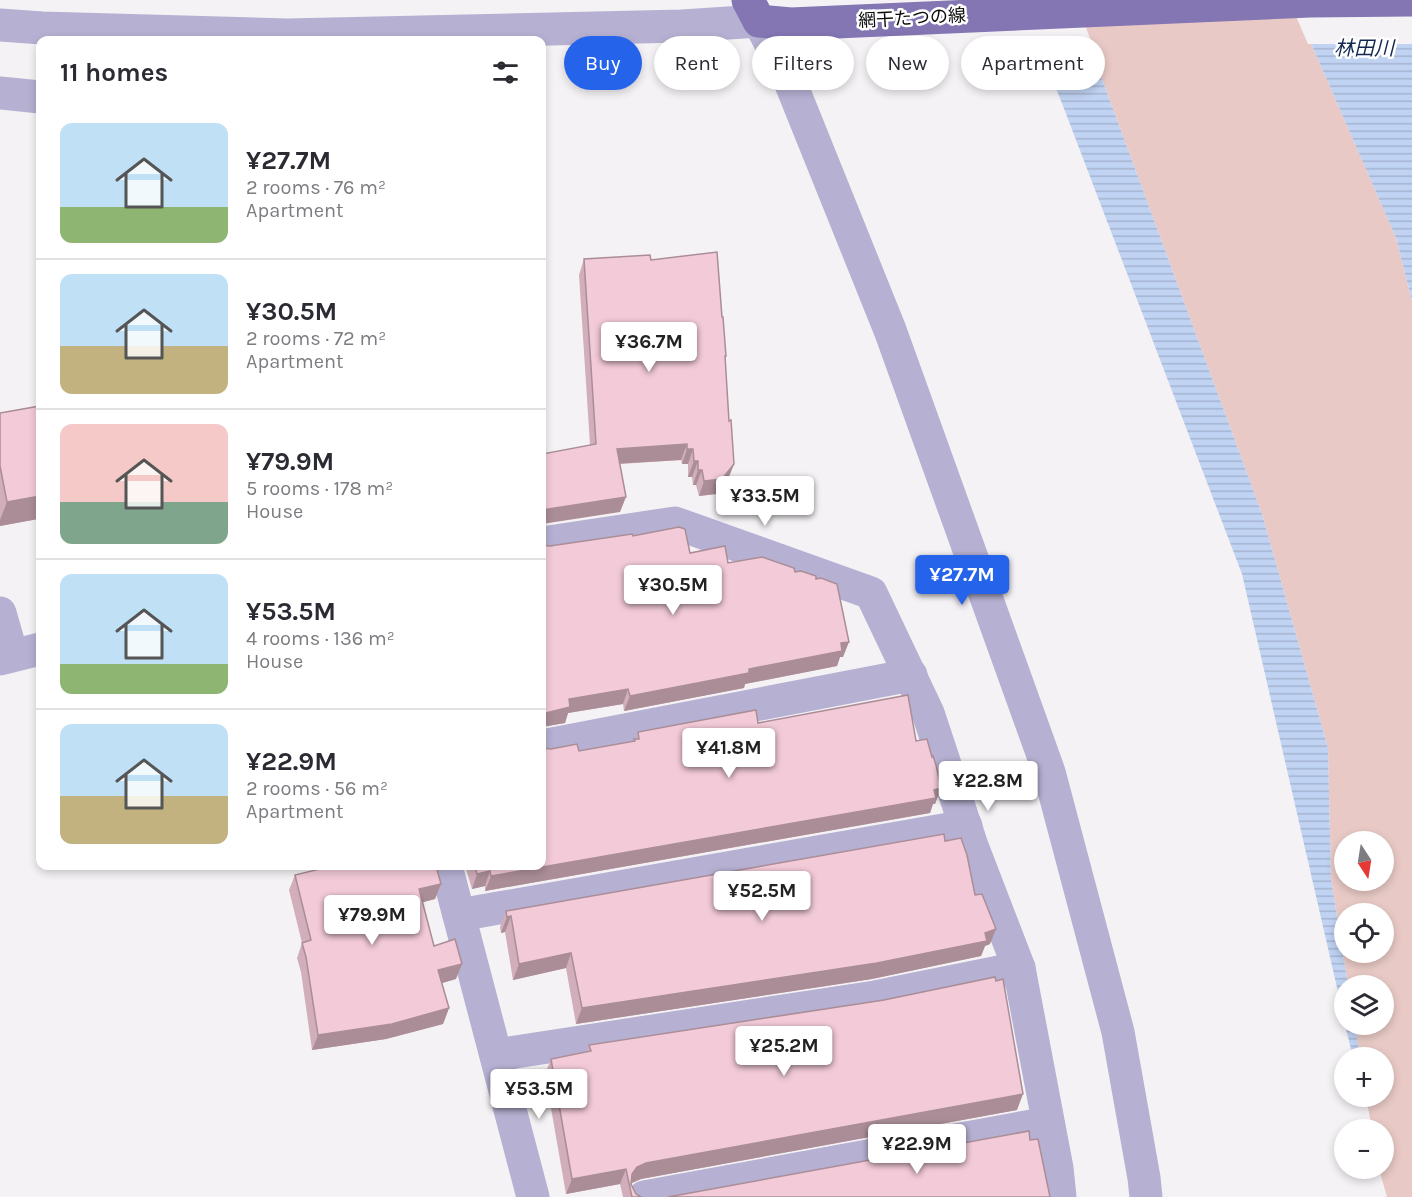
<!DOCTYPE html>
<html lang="en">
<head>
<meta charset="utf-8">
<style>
  body { margin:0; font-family:Karla,"Noto Sans JP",sans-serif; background:#f2f2f3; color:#2b2b33; height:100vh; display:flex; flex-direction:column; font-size:22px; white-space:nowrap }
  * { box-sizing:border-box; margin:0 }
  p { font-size:20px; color:#7c7c81 }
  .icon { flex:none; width:33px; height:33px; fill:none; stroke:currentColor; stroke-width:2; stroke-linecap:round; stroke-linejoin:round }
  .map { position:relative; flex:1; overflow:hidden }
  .side { position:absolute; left:36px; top:36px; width:510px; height:834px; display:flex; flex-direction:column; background:#fff; border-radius:12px; box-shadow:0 3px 9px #0003 }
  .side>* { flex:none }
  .hud { position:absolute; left:564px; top:36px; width:570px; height:54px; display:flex; gap:12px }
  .needle { width:39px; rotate:168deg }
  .fabs { position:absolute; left:1334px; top:831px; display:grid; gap:12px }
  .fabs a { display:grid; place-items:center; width:60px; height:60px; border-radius:50%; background:#fff; box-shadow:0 3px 9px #0003; font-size:30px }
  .price { position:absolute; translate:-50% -51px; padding:0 14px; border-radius:6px; background:#fff; color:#222; font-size:20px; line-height:39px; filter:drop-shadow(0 2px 3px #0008) }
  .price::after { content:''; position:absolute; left:50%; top:36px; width:18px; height:14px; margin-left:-9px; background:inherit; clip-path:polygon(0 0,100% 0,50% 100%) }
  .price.selected { background:#2563eb; color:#fff }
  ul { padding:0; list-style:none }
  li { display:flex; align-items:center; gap:18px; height:150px; padding:0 24px }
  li+li { border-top:2px solid #e1e1e2 }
  li span { display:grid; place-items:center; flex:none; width:168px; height:120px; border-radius:12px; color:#555 }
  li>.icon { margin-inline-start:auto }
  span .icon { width:72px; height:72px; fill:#fffc; stroke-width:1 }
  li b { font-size:26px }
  h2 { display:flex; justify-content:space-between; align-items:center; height:72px; padding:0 24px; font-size:26px }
  .tag { padding:0 21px; border-radius:27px; background:#fff; box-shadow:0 3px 9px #0003; font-size:21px; line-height:54px }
  .tag.selected { background:#2563eb; color:#fff }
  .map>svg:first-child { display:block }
  .green { fill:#e8c9c5; fill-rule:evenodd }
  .water { fill:url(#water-rules) }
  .pier { fill:#f5f2f5 }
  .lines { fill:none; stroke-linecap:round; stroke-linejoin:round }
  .minor { stroke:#b6b0d2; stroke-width:33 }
  .major { stroke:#8376b3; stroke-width:33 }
  .wall { fill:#d1aeba }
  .shaded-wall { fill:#aa8d97 }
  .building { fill:#f3cad8; stroke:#aa8d97; stroke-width:1.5 }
  .labels { text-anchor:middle; stroke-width:5; stroke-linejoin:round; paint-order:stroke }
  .street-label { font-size:18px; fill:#0d0c0d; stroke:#fff }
  .water-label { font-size:20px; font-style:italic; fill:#142951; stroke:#fff }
</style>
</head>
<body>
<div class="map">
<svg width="1412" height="1197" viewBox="0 0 1412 1197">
  <defs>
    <pattern id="water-rules" width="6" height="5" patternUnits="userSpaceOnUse" patternTransform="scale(1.5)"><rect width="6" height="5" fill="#c1d3f3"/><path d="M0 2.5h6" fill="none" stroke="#a5b4cf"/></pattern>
  </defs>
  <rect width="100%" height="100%" fill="#f5f2f5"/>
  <path class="green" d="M1073,0H1292L1396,238L1412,301V1197H1387L1379,1169L1383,1168V1130L1372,1129L1366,1097L1383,1096V1058L1360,1057L1355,1025L1383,1024V986L1348,985L1331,879L1328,748L1262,514ZM1344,842H1383V880H1344ZM1344,914H1383V952H1344Z"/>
  <g class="water">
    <polygon points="1021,0 1073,0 1262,514 1328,748 1331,879 1348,985 1344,986 1344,1018 1242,574 1063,106"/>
    <polygon points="1292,0 1412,22 1412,301 1396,238"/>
    <polygon points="1345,1025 1355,1025 1360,1057 1353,1057"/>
  </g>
  <g class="pier">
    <polygon points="1018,0 1076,0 1095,52 1040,55"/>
    <polygon points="1289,0 1412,13 1412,44 1308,44"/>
  </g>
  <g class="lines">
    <g class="minor">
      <polyline points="0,25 42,28 287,35 682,26 759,21 791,84 890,330 1049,772 1118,1032 1144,1178 1146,1197"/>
      <polyline points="0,93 40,97"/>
      <polyline points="542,543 675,523 871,593 928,713 972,846 1019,968 1057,1168 1060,1197"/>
      <polyline points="0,613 12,655"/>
      <polyline points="0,659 40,649"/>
      <polyline points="542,746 911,675"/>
      <polyline points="446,866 533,1197"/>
      <polyline points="459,915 966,826"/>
      <polyline points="496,1055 875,997 1019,968"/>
      <polyline points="644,1197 1048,1123"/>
    </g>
    <polyline class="major" points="748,0 759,21 791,24 1310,1 1412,0"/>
  </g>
  <g class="wall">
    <polygon points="584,259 651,260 722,317 726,356 725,359 729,421 734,464 728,479 716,494 699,496 696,485 693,485 692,477 688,477 688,464 682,464 681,460 620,464 620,512 590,445 579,275"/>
    <polygon points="40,406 40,512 38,519 0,526 0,413"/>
    <polygon points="633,536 690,553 728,563 795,572 843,657 840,657 837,666 745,684 744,688 624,711 623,704 568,713 565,723 542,727 542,545 550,546"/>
    <polygon points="758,723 916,741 941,788 935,804 933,804 930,813 485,891 485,886 472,889 465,866 542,866 579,751 634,742 638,732"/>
    <polygon points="945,841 975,895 990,944 985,946 981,956 872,979 576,1024 566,968 513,980 505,932 501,933 500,927 506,911"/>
    <polygon points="314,866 436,866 441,884 435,899 422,902 434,946 456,979 442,983 449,1008 443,1024 386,1039 312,1050 301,972 297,958 302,943 289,890 295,875 316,870"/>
    <polygon points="589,1045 1017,1110 641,1179 631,1184 636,1194 641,1197 623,1197 620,1184 566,1194 545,1074 551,1059 587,1052"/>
  </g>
  <g class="shaded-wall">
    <polygon points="687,444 681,460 612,464 617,449"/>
    <polygon points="687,449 693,449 688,464 682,464"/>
    <polygon points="694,461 698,461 692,477 688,477"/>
    <polygon points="734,464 728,479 716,494 699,496 704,481"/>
    <polygon points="698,470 702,470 696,485 693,485"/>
    <polygon points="40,496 40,512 38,519 0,526 0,520 7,502"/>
    <polygon points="626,497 620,512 542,524 542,510 544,509"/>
    <polygon points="849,642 843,657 840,657 837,666 745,684 744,688 624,711 630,696 749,669 841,643"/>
    <polygon points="628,689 623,704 568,713 565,723 542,727 542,714 569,699"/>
    <polygon points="941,788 935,804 933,804 930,813 485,891 491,876"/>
    <polygon points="490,871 485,886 472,889 477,874"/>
    <polygon points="441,884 435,899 413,905 419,889"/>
    <polygon points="511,916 505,932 501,933 507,917"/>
    <polygon points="996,929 990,944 985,946 981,956 872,979 576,1024 582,1008 985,933"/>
    <polygon points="571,953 566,968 513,980 519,964"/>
    <polygon points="462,964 456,979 432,986 438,970"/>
    <polygon points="449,1008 443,1024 386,1039 312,1050 318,1035"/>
    <polygon points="1023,1094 1017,1110 641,1179 631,1183 632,1174 637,1167 646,1163"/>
    <polygon points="626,1169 620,1184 566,1194 572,1179"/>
  </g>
  <g class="building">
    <polygon points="717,252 722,317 723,317 726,356 725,356 729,421 731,420 734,464 722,479 704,481 702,470 698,470 698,461 694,461 693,449 687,449 687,444 617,449 626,497 542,510 542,454 596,444 584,259 650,255 651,260"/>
    <polygon points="40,406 40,496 7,502 0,466 0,413"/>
    <polygon points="679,527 685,529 690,553 725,546 728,563 762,557 794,568 795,572 801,571 816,576 816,579 821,578 837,584 849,642 841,643 842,651 749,669 749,673 630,696 628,689 569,699 570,707 542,714 542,545 550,546 632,534 633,536"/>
    <polygon points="908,695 916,741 927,739 932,757 933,756 936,765 941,788 934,790 936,798 491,876 490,871 477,874 475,866 542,866 542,748 551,749 577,744 579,751 635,741 634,739 639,739 638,732 756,710 758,723"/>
    <polygon points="944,834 945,841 961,838 967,855 975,895 982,894 996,929 985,933 987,941 877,963 582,1008 571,953 519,964 511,916 507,917 506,911"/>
    <polygon points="324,866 436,866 441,884 419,889 434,946 455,939 462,964 438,970 449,1008 392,1024 318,1035 306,957 302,943 311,940 295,875 324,868"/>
    <polygon points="995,977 996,981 1003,979 1023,1094 646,1163 637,1167 632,1174 631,1184 636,1194 641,1197 632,1197 626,1169 572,1179 551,1059 591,1051 589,1045 884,1000"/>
    <polygon points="1029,1131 1030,1140 1038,1139 1050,1197 668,1197"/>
  </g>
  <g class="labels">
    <g class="street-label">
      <text transform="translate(912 18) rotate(-3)" y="6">網干たつの線</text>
    </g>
    <g class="water-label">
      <text x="1364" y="55">林田川</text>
    </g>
  </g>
</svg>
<div class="fabs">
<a><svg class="needle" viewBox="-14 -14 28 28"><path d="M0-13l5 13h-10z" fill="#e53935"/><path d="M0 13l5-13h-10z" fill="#7c7c81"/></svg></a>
<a><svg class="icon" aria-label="locate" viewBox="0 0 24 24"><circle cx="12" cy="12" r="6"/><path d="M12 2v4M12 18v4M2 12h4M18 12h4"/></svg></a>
<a><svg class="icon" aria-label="layers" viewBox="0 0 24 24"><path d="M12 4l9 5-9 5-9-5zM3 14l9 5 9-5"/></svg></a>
<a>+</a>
<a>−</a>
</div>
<b class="price" style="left:649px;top:373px">¥36.7M</b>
<b class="price" style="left:765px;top:527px">¥33.5M</b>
<b class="price selected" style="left:962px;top:606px">¥27.7M</b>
<b class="price" style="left:673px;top:616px">¥30.5M</b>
<b class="price" style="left:729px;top:779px">¥41.8M</b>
<b class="price" style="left:988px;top:812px">¥22.8M</b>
<b class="price" style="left:762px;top:922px">¥52.5M</b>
<b class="price" style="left:372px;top:946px">¥79.9M</b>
<b class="price" style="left:784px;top:1077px">¥25.2M</b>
<b class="price" style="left:539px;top:1120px">¥53.5M</b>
<b class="price" style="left:917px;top:1175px">¥22.9M</b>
<div class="hud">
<a class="tag selected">Buy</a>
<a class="tag">Rent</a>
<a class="tag">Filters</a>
<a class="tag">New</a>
<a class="tag">Apartment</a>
</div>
<section class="side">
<h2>11 homes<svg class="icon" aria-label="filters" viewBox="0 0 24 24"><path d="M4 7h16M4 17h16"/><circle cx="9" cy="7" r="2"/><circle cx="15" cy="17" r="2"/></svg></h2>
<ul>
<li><span style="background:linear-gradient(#bfe0f5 70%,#8fb573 0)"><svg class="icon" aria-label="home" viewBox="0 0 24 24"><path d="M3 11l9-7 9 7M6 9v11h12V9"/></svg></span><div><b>¥27.7M</b><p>2 rooms · 76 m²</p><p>Apartment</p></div></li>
<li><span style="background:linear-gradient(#bfe0f5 60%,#c2b280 0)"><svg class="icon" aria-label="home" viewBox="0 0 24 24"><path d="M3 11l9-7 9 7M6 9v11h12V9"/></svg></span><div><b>¥30.5M</b><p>2 rooms · 72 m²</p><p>Apartment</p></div></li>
<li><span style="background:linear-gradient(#f6c9c9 65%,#7fa58c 0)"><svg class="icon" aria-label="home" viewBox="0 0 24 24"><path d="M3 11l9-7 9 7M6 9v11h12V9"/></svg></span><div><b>¥79.9M</b><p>5 rooms · 178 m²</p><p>House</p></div></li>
<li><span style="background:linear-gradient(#bfe0f5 75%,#8fb573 0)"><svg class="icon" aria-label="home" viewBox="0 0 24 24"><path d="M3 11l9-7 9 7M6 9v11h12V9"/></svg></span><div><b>¥53.5M</b><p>4 rooms · 136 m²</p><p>House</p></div></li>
<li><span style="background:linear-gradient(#bfe0f5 60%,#c2b280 0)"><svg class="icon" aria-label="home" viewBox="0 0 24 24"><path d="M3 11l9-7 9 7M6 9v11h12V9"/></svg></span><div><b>¥22.9M</b><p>2 rooms · 56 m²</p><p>Apartment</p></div></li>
</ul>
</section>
</div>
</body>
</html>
